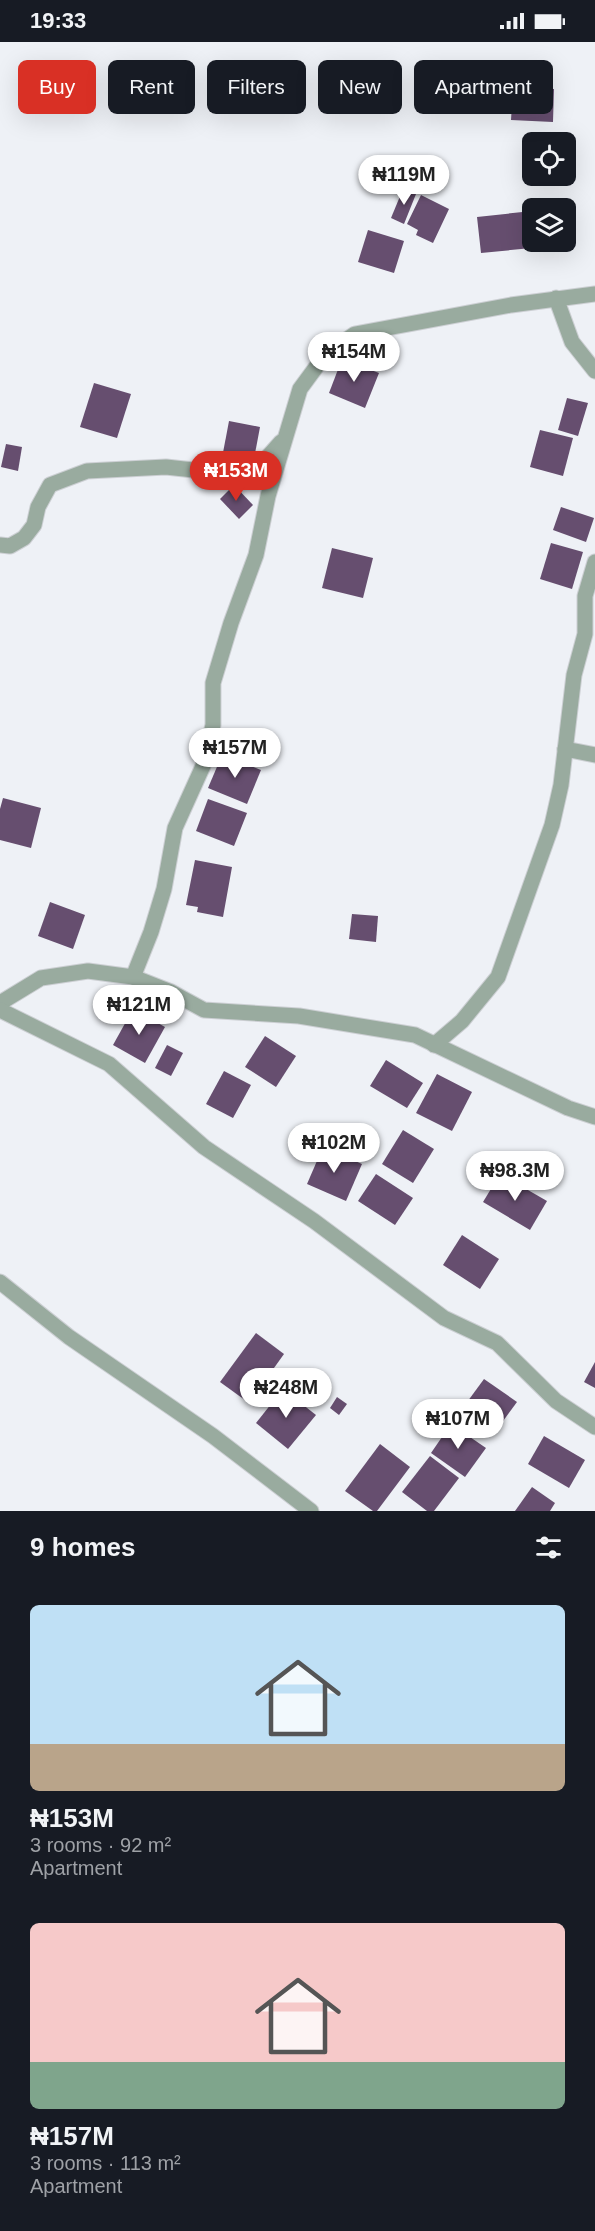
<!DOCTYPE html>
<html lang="en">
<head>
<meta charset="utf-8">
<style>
  body { margin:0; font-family:Arial,sans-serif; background:#242831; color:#f1f3f6; height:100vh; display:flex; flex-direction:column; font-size:22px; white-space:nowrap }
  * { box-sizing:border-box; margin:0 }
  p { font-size:20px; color:#9ea1a6 }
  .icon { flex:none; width:33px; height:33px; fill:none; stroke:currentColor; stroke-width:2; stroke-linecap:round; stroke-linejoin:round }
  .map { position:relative; height:1469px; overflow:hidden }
  .side { display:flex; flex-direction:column; background:#171b24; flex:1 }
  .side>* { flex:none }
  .hud { position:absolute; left:18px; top:18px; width:560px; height:54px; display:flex; gap:12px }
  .tools { position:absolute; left:522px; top:90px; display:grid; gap:12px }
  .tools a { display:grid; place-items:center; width:54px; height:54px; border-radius:9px; background:#171b24; box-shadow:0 6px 24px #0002; font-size:30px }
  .price { position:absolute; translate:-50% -51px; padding:0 14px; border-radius:21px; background:#fff; color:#222; font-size:20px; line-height:39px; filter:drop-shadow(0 2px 3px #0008) }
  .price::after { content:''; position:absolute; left:50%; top:36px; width:18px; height:14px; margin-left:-9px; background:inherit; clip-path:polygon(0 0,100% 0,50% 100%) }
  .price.selected { background:#d93025; color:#fff }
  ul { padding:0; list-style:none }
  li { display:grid; align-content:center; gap:12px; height:318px; padding:0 30px }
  li span { display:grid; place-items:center; height:186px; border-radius:9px; color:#555 }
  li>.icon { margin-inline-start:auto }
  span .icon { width:108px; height:108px; fill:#fffc; stroke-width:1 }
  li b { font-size:26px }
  h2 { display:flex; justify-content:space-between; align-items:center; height:72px; padding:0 30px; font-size:26px }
  .chip { padding:0 21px; border-radius:9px; background:#171b24; box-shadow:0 6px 24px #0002; font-size:21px; line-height:54px }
  .chip.selected { background:#d93025; color:#fff }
  .status { display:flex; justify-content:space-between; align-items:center; height:42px; padding:0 30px; background:#171b24; direction:ltr }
  .status svg { height:16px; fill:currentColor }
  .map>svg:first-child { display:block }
  .building { fill:#664e6f }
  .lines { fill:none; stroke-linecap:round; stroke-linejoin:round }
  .street-casing { stroke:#cccfd3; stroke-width:17 }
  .street { stroke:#99ab9f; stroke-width:15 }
</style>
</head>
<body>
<div class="status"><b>19:33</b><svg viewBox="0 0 49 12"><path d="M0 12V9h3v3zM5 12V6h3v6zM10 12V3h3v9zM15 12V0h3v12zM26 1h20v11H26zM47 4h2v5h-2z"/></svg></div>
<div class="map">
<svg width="595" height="1469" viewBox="0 0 595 1469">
  <rect width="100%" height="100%" fill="#eef1f6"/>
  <g class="building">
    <polygon points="485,40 507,41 505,71 483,70"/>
    <polygon points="513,45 554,47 553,80 511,78"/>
    <polygon points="403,147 416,152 404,182 391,176"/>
    <polygon points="421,153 449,167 433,201 416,193 418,188 407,182"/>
    <polygon points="532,169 532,200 542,200 542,205 481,211 477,175"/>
    <polygon points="368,188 404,199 394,231 358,220"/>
    <polygon points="342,317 379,331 365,366 329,351"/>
    <polygon points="94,341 131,352 117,396 80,385"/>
    <polygon points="567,356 588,361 578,394 558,388"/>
    <polygon points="229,379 260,385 253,422 222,416"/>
    <polygon points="540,388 573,396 563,434 530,425"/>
    <polygon points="6,402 22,405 18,429 1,425"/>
    <polygon points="234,443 253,463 239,477 220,457"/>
    <polygon points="561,465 594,476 586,500 553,488"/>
    <polygon points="551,501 583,510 572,547 540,537"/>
    <polygon points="332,506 373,516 363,556 322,546"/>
    <polygon points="222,713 261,728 247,762 208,746"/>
    <polygon points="3,756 41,766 31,806 0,798 0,767"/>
    <polygon points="208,757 247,771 234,804 196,789"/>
    <polygon points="195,818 232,825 223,875 197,870 198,865 186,863"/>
    <polygon points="50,860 85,873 73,907 38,894"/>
    <polygon points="352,872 378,874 376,900 349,897"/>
    <polygon points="133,967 165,985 145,1021 113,1003"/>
    <polygon points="265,994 296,1014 276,1045 245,1025"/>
    <polygon points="167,1003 183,1011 171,1034 155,1026"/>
    <polygon points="386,1018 423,1041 407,1066 370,1044"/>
    <polygon points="224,1029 251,1043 233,1076 206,1062"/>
    <polygon points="437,1032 472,1050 452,1089 416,1071"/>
    <polygon points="403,1088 434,1107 413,1141 382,1122"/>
    <polygon points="323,1105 362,1122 346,1159 307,1142"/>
    <polygon points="376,1132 413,1156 395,1183 358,1159"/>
    <polygon points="500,1132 547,1159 530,1188 483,1160"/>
    <polygon points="462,1193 499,1217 480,1247 443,1223"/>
    <polygon points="256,1291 284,1312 249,1361 220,1340"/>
    <polygon points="595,1320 595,1346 584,1340"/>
    <polygon points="484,1337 517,1360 495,1390 462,1367"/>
    <polygon points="283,1347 316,1373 288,1407 256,1381"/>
    <polygon points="337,1355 347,1362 339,1373 330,1366"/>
    <polygon points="451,1382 486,1406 465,1435 431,1411"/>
    <polygon points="544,1394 585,1418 569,1446 528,1422"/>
    <polygon points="380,1402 410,1425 377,1469 373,1469 345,1449"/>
    <polygon points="430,1414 459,1436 434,1469 427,1469 402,1450"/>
    <polygon points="532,1445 555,1461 550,1469 515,1469"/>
  </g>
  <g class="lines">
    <defs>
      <g id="street">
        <polyline points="556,256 572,300 595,329"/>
        <polyline points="0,503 10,504 24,496 34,483 38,465 50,443 87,429 166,425 230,432 255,429 281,400"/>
        <polyline points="565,707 595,713"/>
        <polyline points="133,935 151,890 164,847 175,786 203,724 213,683 213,641 231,581 256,513 268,454 300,347 325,313 355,292 511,263 595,252"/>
        <polyline points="0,961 41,936 88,929 133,935 171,950 204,968 299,974 415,993 568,1066 595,1075"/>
        <polyline points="0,968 109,1022 204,1105 314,1179 444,1276 497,1301 556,1359 595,1385"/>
        <polyline points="434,1003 462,979 498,935 552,783 561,743 574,633 585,592 585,554 595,520"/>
        <polyline points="0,1240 69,1295 213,1394 311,1469"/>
      </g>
    </defs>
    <use href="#street" class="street-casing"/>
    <use href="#street" class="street"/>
  </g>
</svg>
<div class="tools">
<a><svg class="icon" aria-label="locate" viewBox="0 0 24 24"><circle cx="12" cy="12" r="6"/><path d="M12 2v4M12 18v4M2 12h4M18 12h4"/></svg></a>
<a><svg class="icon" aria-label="layers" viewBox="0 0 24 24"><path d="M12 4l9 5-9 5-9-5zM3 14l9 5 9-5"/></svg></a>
</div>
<b class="price" style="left:404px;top:164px">₦119M</b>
<b class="price" style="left:354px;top:341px">₦154M</b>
<b class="price selected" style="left:236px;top:460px">₦153M</b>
<b class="price" style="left:235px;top:737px">₦157M</b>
<b class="price" style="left:139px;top:994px">₦121M</b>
<b class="price" style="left:334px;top:1132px">₦102M</b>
<b class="price" style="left:515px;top:1160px">₦98.3M</b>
<b class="price" style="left:286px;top:1377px">₦248M</b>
<b class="price" style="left:458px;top:1408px">₦107M</b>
<div class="hud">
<a class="chip selected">Buy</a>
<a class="chip">Rent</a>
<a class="chip">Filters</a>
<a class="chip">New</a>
<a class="chip">Apartment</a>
</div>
</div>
<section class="side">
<h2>9 homes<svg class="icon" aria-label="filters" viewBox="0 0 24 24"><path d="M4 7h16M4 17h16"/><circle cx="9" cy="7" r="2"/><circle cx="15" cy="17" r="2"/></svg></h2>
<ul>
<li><span style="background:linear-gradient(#bfe0f5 75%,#b9a48a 0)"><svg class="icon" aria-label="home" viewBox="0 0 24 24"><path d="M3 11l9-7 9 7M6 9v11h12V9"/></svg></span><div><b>₦153M</b><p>3 rooms · 92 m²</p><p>Apartment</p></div></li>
<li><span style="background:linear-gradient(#f6c9c9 75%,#7fa58c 0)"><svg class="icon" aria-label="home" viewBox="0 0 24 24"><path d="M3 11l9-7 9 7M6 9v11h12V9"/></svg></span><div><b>₦157M</b><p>3 rooms · 113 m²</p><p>Apartment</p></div></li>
</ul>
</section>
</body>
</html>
